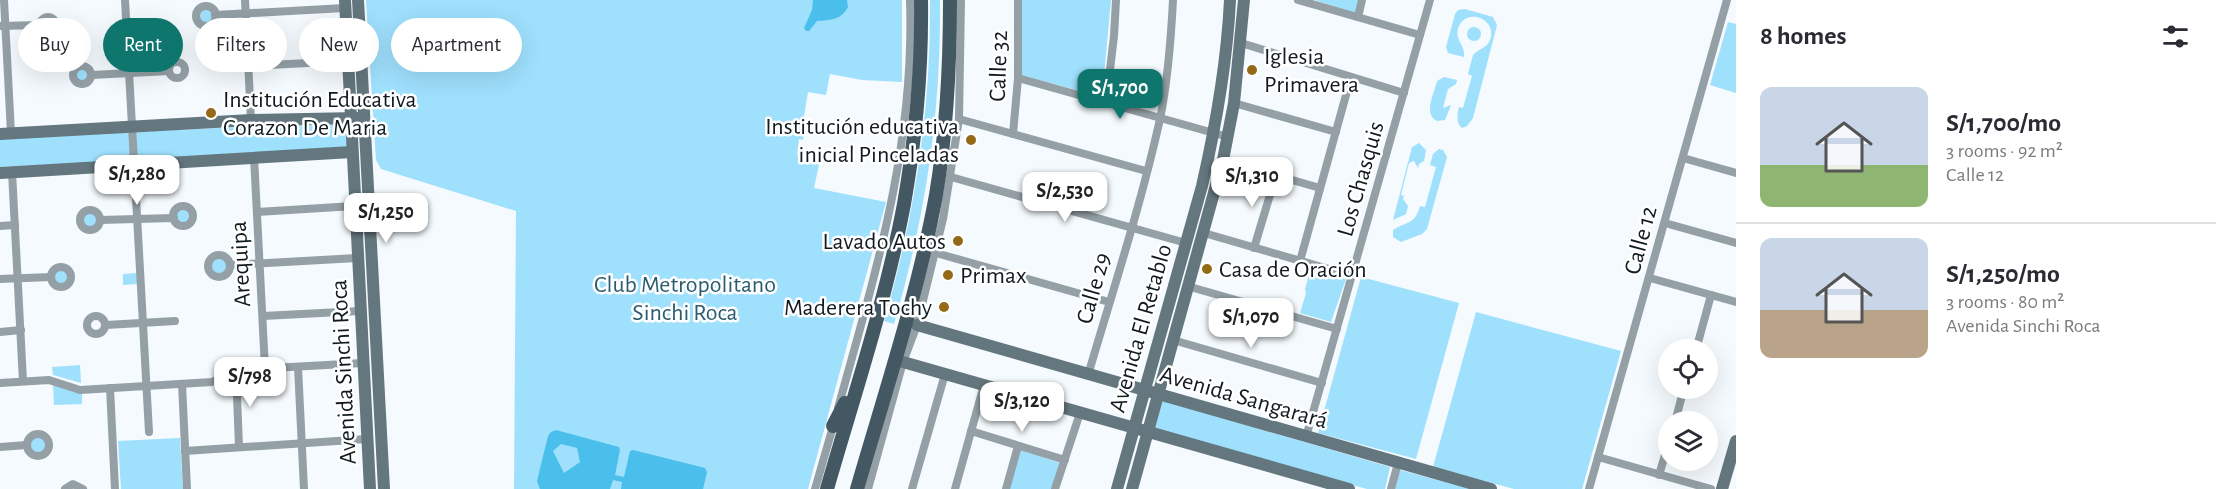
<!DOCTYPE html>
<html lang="en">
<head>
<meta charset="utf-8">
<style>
  body { margin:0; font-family:"Alegreya Sans",sans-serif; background:#f7f7f7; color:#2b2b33; height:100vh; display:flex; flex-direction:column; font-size:22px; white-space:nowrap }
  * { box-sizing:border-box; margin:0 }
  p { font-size:20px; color:#7c7c81 }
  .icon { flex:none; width:33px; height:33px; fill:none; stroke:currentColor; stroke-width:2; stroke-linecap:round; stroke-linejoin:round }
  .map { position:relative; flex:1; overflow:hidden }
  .details { display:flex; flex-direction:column; background:#fff; width:480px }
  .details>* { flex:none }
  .banner { position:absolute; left:18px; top:18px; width:570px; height:54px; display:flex; gap:12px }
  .controls { position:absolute; left:1658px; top:339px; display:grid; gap:12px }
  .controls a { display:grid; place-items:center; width:60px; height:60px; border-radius:50%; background:#fff; box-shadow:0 6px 24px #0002; font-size:30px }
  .price { position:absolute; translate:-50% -51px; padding:0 14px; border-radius:12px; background:#fff; color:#222; font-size:20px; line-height:39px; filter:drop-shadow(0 2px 3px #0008) }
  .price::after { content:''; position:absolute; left:50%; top:36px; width:18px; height:14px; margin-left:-9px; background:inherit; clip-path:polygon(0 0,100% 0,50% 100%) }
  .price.current { background:#0f766e; color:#fff }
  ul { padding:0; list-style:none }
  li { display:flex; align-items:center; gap:18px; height:150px; padding:0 24px }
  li+li { border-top:2px solid #e1e1e2 }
  li span { display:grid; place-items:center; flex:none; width:168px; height:120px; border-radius:12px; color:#555 }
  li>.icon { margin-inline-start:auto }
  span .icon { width:72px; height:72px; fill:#fffc; stroke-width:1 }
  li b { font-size:26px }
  h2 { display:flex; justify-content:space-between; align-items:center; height:72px; padding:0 24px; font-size:26px }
  .tag { padding:0 21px; border-radius:27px; background:#fff; box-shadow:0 6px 24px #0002; font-size:21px; line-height:54px }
  .tag.current { background:#0f766e; color:#fff }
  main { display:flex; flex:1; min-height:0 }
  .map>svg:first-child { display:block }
  .green { fill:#9fe0fd }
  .water { fill:#4abfec; fill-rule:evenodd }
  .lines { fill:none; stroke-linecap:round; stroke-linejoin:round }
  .street { stroke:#94a0a6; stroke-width:8 }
  .secondary { stroke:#64767e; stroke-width:12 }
  .primary { stroke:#435862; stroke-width:14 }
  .poi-dot { fill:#956a16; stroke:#fff; stroke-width:2 }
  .labels { text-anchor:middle; stroke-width:5; stroke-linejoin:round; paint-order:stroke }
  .poi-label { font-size:24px; fill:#101b20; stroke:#fff; text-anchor:start }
  .street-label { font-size:24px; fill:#101b20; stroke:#fff }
  .park-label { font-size:24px; fill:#2c5c6f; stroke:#fff }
</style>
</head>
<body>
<main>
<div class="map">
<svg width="1736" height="489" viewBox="0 0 1736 489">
  <rect width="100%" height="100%" fill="#f4fafd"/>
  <g class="green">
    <polygon points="366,0 902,0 902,82 862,80 830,74 826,95 808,92 803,122 806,123 803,140 799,139 797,155 820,160 814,188 886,202 808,489 514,489 516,211 381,169 376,160"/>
    <path d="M930,0H940C941,114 926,214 894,324L884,321C915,216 931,110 930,0Z"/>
    <polygon points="1022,0 1111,0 1102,97 1021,75"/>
    <polygon points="1314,0 1359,0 1356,13"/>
    <circle cx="205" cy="16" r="8"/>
    <path d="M1465,9L1493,17L1497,25L1473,118L1467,126L1462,128C1456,123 1457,115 1459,107L1463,108L1472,76L1468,74L1473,55C1478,49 1487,48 1490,40C1498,20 1468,7 1459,26C1453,39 1466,45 1464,57L1448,53L1446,47L1455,14L1458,10Z"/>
    <polygon points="1728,22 1736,24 1736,93 1710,85"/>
    <circle cx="1474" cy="34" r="7"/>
    <circle cx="82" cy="76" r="7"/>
    <path d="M1444,77L1457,80L1456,84L1448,89L1443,108L1451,105L1445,120L1437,121C1423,114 1434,94 1437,81Z"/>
    <polygon points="346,122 347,151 0,167 0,138"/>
    <polygon points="1419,143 1426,150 1424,161 1419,164 1418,168 1414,161 1409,163 1401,195 1404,196 1403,199 1408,206 1406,214 1393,220 1412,147"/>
    <path d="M1439,149L1443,150L1447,157L1427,229L1422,234L1401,242L1393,237V230C1407,221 1415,225 1420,206L1425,207L1436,167L1430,165L1433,154Z"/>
    <circle cx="183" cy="216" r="7"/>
    <circle cx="90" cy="221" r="8"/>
    <circle cx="219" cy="266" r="9"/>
    <polygon points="1311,268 1346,279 1331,322 1300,313 1306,293 1305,289"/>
    <circle cx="61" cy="277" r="8"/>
    <polygon points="137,273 138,284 123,285 123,274"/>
    <polygon points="1361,277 1459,303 1416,459 1318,433"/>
    <polygon points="1476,312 1621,351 1582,489 1514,489 1433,467"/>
    <polygon points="80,365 81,383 53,375 52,367"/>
    <polygon points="53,385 82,393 82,404 54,405"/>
    <polygon points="1160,400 1390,467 1385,489 1367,489 1153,429"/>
    <circle cx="38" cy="445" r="8"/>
    <polygon points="180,438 183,489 121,489 118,441"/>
    <polygon points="1020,450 1060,463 1052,489 1008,489"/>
    <polygon points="1400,470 1471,489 1394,489"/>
  </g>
  <g class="water">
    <path d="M813,0H847L848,7C841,20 831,20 817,21L809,31H806L804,28L812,10Z"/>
    <path d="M556,430L619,447L620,450L615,475L624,477L630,451L633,450L705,468L707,472L703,489H621L622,482L613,480L610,489H540L537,481L548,436L551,432ZM561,444L577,448L580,462L564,473L553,451Z"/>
  </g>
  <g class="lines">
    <g class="street">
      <polyline points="4,0 11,133"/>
      <polyline points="125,0 149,432"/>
      <polyline points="245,0 251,120"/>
      <polyline points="1298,0 1420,35"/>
      <circle cx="206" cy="16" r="10"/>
      <polyline points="215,15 345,8"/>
      <circle cx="48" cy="25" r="8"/>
      <polyline points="1358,17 1362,0"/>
      <polyline points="1,26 40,25"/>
      <polyline points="1241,43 1404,93"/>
      <circle cx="177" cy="70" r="8"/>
      <circle cx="82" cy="75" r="9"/>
      <polyline points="249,66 348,61"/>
      <polyline points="92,75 169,71"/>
      <polyline points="1018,78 1228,137"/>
      <polyline points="1106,103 1114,36 1116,0"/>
      <polyline points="1234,103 1336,132"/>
      <polyline points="959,119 1146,171"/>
      <polyline points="1013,134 1018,78 1018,0"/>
      <polyline points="254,157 265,368"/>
      <polyline points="1683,158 1736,173"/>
      <polyline points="1223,160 1320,188"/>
      <polyline points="12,172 23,381"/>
      <polyline points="951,177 1186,243"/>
      <circle cx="183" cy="216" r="10"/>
      <circle cx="90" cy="220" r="10"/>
      <polyline points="257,212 354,206"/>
      <polyline points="100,220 174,218"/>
      <polyline points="1665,223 1736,243"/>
      <polyline points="0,226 15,225"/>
      <polyline points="1204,233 1353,276"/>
      <polyline points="1254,248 1276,175"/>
      <polyline points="936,253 1109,302"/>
      <circle cx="219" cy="266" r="11"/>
      <polyline points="1300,261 1351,77"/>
      <polyline points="230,265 357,258"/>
      <circle cx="61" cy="277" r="10"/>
      <polyline points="1650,278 1736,302"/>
      <polyline points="0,279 51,277"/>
      <polyline points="1187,286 1337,329"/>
      <circle cx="96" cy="325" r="9"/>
      <polyline points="263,316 360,311"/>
      <polyline points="106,325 175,321"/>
      <polyline points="0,332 21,330"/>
      <polyline points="1173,340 1322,383"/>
      <polyline points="1696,350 1711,295"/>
      <polyline points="298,367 304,489"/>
      <polyline points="236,370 239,447"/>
      <path d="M1088,375C1113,290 1141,205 1160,119C1168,80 1171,39 1173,0"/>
      <polyline points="0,383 49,380 80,390 212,382 236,370 363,363"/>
      <polyline points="182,384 187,489"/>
      <polyline points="110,388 115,489"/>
      <path d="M838,408C876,271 915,145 910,0"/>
      <polyline points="1675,422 1684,388"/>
      <polyline points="971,431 1065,460"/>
      <circle cx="38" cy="445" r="11"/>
      <polyline points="1306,437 1430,0"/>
      <polyline points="0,447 27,445"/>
      <polyline points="185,451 367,439"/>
      <polyline points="1598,457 1711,489"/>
      <polyline points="1659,475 1668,445"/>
      <polyline points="65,489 73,484 83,489"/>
      <polyline points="815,489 834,423"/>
      <polyline points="868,489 903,362 917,325 943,219 959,119 961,0"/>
      <polyline points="912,489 945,374"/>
      <polyline points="955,489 984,385"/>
      <polyline points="1006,489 1018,446"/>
      <polyline points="1055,489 1080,413"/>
      <polyline points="1391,489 1398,463"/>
      <polyline points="1589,489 1727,0"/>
    </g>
    <g class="secondary">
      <polyline points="345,0 370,489"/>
      <polyline points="358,0 384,489"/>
      <polyline points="0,134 251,120 358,118"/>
      <polyline points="0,173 352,152"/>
      <polyline points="917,325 1491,489"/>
      <polyline points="903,362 1349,489"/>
      <path d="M1117,489L1202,186C1216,125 1227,63 1230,0"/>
      <polyline points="1132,489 1223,160 1234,103 1244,0"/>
      <polyline points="1722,489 1736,441"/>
    </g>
    <g class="primary">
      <polyline points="833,426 845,403"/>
      <path d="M827,489C854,395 886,300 904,204C916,136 922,68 921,0"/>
      <path d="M857,489C885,392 918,294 936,195C947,130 950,65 950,0"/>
    </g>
  </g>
  <g class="poi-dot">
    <circle cx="1252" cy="70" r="6"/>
    <circle cx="211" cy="113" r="6"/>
    <circle cx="971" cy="140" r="6"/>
    <circle cx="958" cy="241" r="6"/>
    <circle cx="1207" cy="269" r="6"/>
    <circle cx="948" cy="275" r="6"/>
    <circle cx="944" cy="307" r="6"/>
  </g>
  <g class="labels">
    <g class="poi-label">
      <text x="1264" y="64">Iglesia<tspan x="1264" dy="28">Primavera</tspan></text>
      <text x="223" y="107">Institución Educativa<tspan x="223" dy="28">Corazon De Maria</tspan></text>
      <text x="959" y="134" text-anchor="end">Institución educativa<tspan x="959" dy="28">inicial Pinceladas</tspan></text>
      <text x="946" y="249" text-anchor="end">Lavado Autos</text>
      <text x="1219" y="277">Casa de Oración</text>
      <text x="960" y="283">Primax</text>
      <text x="932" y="315" text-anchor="end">Maderera Tochy</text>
    </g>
    <g class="street-label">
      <text transform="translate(998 66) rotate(-88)" y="8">Calle 32</text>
      <text transform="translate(1360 179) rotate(-74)" y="8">Los Chasquis</text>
      <text transform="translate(1640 240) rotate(-75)" y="8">Calle 12</text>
      <text transform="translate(240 264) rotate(-93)" y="8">Arequipa</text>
      <text transform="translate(1093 288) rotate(-74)" y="8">Calle 29</text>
      <text transform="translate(1140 328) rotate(-74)" y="8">Avenida El Retablo</text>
      <text transform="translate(343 372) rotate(-93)" y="8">Avenida Sinchi Roca</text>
      <text transform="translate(1244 397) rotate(16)" y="8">Avenida Sangarará</text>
    </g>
    <g class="park-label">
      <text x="685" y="292">Club Metropolitano<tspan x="685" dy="28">Sinchi Roca</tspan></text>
    </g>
  </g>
</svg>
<div class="controls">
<a><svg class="icon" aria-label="locate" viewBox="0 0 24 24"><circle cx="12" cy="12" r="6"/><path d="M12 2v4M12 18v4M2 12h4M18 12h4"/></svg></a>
<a><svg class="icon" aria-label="layers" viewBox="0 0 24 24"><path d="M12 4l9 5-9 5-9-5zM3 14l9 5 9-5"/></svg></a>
</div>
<b class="price current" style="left:1120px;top:120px">S/1,700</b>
<b class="price" style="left:137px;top:206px">S/1,280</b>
<b class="price" style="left:1252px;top:208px">S/1,310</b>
<b class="price" style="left:1065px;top:223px">S/2,530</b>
<b class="price" style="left:386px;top:244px">S/1,250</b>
<b class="price" style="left:1251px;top:349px">S/1,070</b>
<b class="price" style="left:250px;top:408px">S/798</b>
<b class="price" style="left:1022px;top:433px">S/3,120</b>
<div class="banner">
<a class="tag">Buy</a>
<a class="tag current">Rent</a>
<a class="tag">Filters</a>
<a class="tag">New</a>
<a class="tag">Apartment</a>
</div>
</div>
<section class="details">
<h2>8 homes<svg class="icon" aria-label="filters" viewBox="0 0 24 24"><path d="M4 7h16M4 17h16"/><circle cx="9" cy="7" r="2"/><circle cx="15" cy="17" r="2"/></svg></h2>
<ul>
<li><span style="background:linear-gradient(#c9d6e8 65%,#8fb573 0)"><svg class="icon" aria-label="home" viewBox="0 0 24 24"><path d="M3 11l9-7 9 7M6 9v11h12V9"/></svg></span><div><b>S/1,700/mo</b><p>3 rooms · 92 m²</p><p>Calle 12</p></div></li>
<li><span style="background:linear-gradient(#c9d6e8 60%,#b9a48a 0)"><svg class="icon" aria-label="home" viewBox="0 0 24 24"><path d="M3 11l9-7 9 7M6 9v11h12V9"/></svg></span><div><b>S/1,250/mo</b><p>3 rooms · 80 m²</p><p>Avenida Sinchi Roca</p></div></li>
</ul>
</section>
</main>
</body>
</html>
